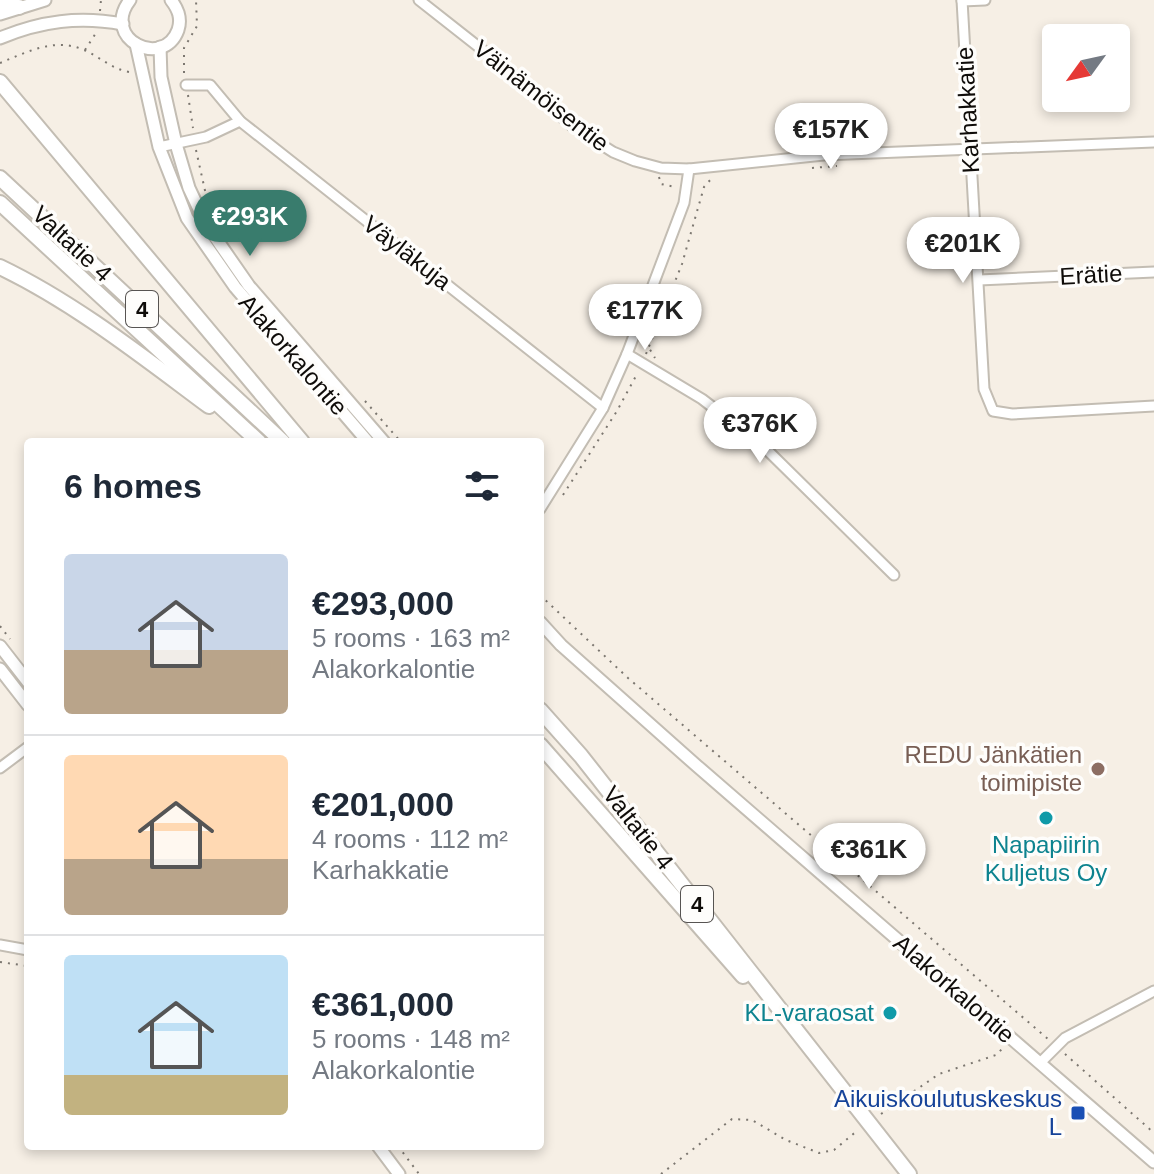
<!DOCTYPE html>
<html lang="en">
<head>
<meta charset="utf-8">
<style>
  body { margin:0; font-family:Helvetica,sans-serif; background:#f6f6f7; color:#1f2937; height:100vh; display:flex; flex-direction:column; font-size:30px; white-space:nowrap }
  * { box-sizing:border-box; margin:0 }
  p { font-size:26px; color:#747a83 }
  .icon { flex:none; width:44px; height:44px; fill:none; stroke:currentColor; stroke-width:2; stroke-linecap:round; stroke-linejoin:round }
  .map { position:relative; flex:1; overflow:hidden }
  .panel { position:absolute; left:24px; top:438px; width:520px; height:712px; display:flex; flex-direction:column; background:#fff; border-radius:8px; box-shadow:0 4px 12px #0003 }
  .panel>* { flex:none }
  .needle { width:52px; rotate:237deg }
  .buttons { position:absolute; left:1042px; top:24px; display:grid; gap:16px }
  .buttons a { display:grid; place-items:center; width:88px; height:88px; border-radius:8px; background:#fff; box-shadow:0 4px 12px #0003; font-size:40px }
  .price { position:absolute; translate:-50% -68px; padding:0 18px; border-radius:28px; background:#fff; color:#222; font-size:26px; line-height:52px; filter:drop-shadow(0 2px 4px #0008) }
  .price::after { content:''; position:absolute; left:50%; top:48px; width:24px; height:18px; margin-left:-12px; background:inherit; clip-path:polygon(0 0,100% 0,50% 100%) }
  .price.selected { background:#397c6d; color:#fff }
  ul { padding:0; list-style:none }
  li { display:flex; align-items:center; gap:24px; height:200px; padding:0 40px }
  li+li { border-top:2px solid #e0e1e3 }
  li span { display:grid; place-items:center; flex:none; width:224px; height:160px; border-radius:8px; color:#555 }
  li>.icon { margin-inline-start:auto }
  span .icon { width:96px; height:96px; fill:#fffc; stroke-width:1 }
  li b { font-size:34px }
  h2 { display:flex; justify-content:space-between; align-items:center; height:96px; padding:0 40px; font-size:34px }
  .map>svg:first-child { display:block }
  .lines { fill:none; stroke-linecap:round; stroke-linejoin:round }
  .minor-casing { stroke:#c3bdb3; stroke-width:13 }
  .tertiary-casing { stroke:#c3bdb3; stroke-width:15 }
  .trunk-casing { stroke:#c3bdb3; stroke-width:18 }
  .path { stroke:#7c7770; stroke-width:2; stroke-dasharray:2 6; stroke-linecap:butt }
  .minor { stroke:#fff; stroke-width:9 }
  .tertiary { stroke:#fff; stroke-width:11 }
  .trunk { stroke:#fff; stroke-width:14 }
  .education-dot { fill:#8d6e63; stroke:#fefdfb; stroke-width:3 }
  .culture-dot { fill:#0f9aa8; stroke:#fefdfb; stroke-width:3 }
  .transit-dot { fill:#1a4fb4; stroke:#fefdfb; stroke-width:3 }
  .labels { text-anchor:middle; stroke-width:7; stroke-linejoin:round; paint-order:stroke }
  .shield { fill:#fefdfb; stroke:#575452; stroke-width:2 }
  .shield-label { font-size:22px; font-weight:bold; fill:#0f0c09 }
  .street-label { font-size:24px; fill:#0f0c09; stroke:#fefdfb }
  .education-label { font-size:24px; fill:#785e54; stroke:#fefdfb; text-anchor:end }
  .culture-label { font-size:24px; fill:#0d838f; stroke:#fefdfb }
  .transit-label { font-size:24px; fill:#164399; stroke:#fefdfb; text-anchor:end }
</style>
</head>
<body>
<div class="map">
<svg width="1154" height="1174" viewBox="0 0 1154 1174">
  <rect width="100%" height="100%" fill="#f6efe5"/>
  <g class="lines">
    <defs>
      <g id="minor">
        <polyline points="419,0 513,74 572,126 613,152 635,161 661,168 689,169 824,155 1154,142"/>
        <polyline points="962,0 984,389 993,411 1012,414 1154,406"/>
        <polyline points="962,1 985,0"/>
        <polyline points="186,85 210,85 240,121 603,408"/>
        <polyline points="159,147 206,137 240,121"/>
        <polyline points="979,280 1154,272"/>
        <polyline points="627,354 702,399 763,446 894,575"/>
        <polyline points="540,509 603,408 627,354 684,203 689,169"/>
        <polyline points="0,768 28,747"/>
        <polyline points="0,945 28,950"/>
        <polyline points="1040,1063 1065,1038 1154,991"/>
      </g>
      <g id="tertiary">
        <path d="M130,0C100,39 163,70 178,30C182,18 178,9 171,0"/>
        <polyline points="0,14 45,0"/>
        <path d="M0,38C41,21 79,16 123,24"/>
        <polyline points="136,44 159,147 187,218 235,287 368,442"/>
        <polyline points="160,47 161,77 176,144 189,188 206,224 249,286 384,442"/>
        <polyline points="540,622 561,645 697,766 1154,1162"/>
        <polyline points="0,646 28,682"/>
        <polyline points="0,669 28,705"/>
        <polyline points="378,1146 399,1174"/>
      </g>
      <g id="trunk">
        <polyline points="0,7 19,7"/>
        <polyline points="0,82 302,442"/>
        <polyline points="0,178 283,442"/>
        <polyline points="0,203 259,442"/>
        <path d="M0,267C75,303 143,357 209,406"/>
        <polyline points="540,710 581,756 909,1174"/>
        <polyline points="540,745 743,976"/>
      </g>
    </defs>
    <use href="#minor" class="minor-casing"/>
    <use href="#tertiary" class="tertiary-casing"/>
    <use href="#trunk" class="trunk-casing"/>
    <g class="path">
      <polyline points="100,11 101,0"/>
      <polyline points="85,50 96,33"/>
      <path d="M0,63C27,52 55,37 84,50C100,57 112,69 129,72"/>
      <polyline points="184,73 184,48 197,26 196,0"/>
      <polyline points="188,95 193,128"/>
      <polyline points="196,150 206,195"/>
      <polyline points="812,168 837,166"/>
      <polyline points="659,177 661,184 675,187"/>
      <polyline points="644,345 649,348 655,358"/>
      <polyline points="646,354 682,264 704,187 712,178"/>
      <polyline points="365,401 401,442"/>
      <polyline points="563,495 617,411 637,374"/>
      <polyline points="540,595 628,678 1048,1039"/>
      <polyline points="0,626 10,639"/>
      <polyline points="0,962 28,966"/>
      <polyline points="1065,1054 1154,1133"/>
      <polyline points="881,1114 939,1074 996,1055 1005,1046"/>
      <polyline points="398,1146 419,1174"/>
      <polyline points="661,1174 732,1119 752,1120 786,1140 819,1153 834,1150 858,1130"/>
    </g>
    <use href="#minor" class="minor"/>
    <use href="#tertiary" class="tertiary"/>
    <use href="#trunk" class="trunk"/>
  </g>
  <circle class="education-dot" cx="1098" cy="769" r="8"/>
  <g class="culture-dot">
    <circle cx="1046" cy="818" r="8"/>
    <circle cx="890" cy="1013" r="8"/>
  </g>
  <rect class="transit-dot" x="1070" y="1105" width="16" height="16" rx="4"/>
  <g class="labels">
    <g class="shield">
      <rect x="126" y="291" width="32" height="36" rx="6"/>
      <rect x="681" y="886" width="32" height="36" rx="6"/>
    </g>
    <g class="shield-label">
      <text x="142" y="317">4</text>
      <text x="697" y="912">4</text>
    </g>
    <g class="street-label">
      <text transform="translate(541 96) rotate(38)" y="8">Väinämöisentie</text>
      <text transform="translate(968 110) rotate(-93)" y="8">Karhakkatie</text>
      <text transform="translate(72 244) rotate(43)" y="8">Valtatie 4</text>
      <text transform="translate(407 253) rotate(38)" y="8">Väyläkuja</text>
      <text transform="translate(1091 275) rotate(-3)" y="8">Erätie</text>
      <text transform="translate(293 355) rotate(49)" y="8">Alakorkalontie</text>
      <text transform="translate(638 828) rotate(52)" y="8">Valtatie 4</text>
      <text transform="translate(954 989) rotate(41)" y="8">Alakorkalontie</text>
    </g>
    <g class="education-label">
      <text x="1082" y="763">REDU Jänkätien<tspan x="1082" dy="28">toimipiste</tspan></text>
    </g>
    <g class="culture-label">
      <text x="1046" y="853">Napapiirin<tspan x="1046" dy="28">Kuljetus Oy</tspan></text>
      <text x="874" y="1021" text-anchor="end">KL-varaosat</text>
    </g>
    <g class="transit-label">
      <text x="1062" y="1107">Aikuiskoulutuskeskus<tspan x="1062" dy="28">L</tspan></text>
    </g>
  </g>
</svg>
<div class="buttons">
<a><svg class="needle" viewBox="-14 -14 28 28"><path d="M0-13l5 13h-10z" fill="#e53935"/><path d="M0 13l5-13h-10z" fill="#747a83"/></svg></a>
</div>
<b class="price" style="left:831px;top:171px">€157K</b>
<b class="price selected" style="left:250px;top:258px">€293K</b>
<b class="price" style="left:963px;top:285px">€201K</b>
<b class="price" style="left:645px;top:352px">€177K</b>
<b class="price" style="left:760px;top:465px">€376K</b>
<b class="price" style="left:869px;top:891px">€361K</b>
<section class="panel">
<h2>6 homes<svg class="icon" aria-label="filters" viewBox="0 0 24 24"><path d="M4 7h16M4 17h16"/><circle cx="9" cy="7" r="2"/><circle cx="15" cy="17" r="2"/></svg></h2>
<ul>
<li><span style="background:linear-gradient(#c9d6e8 60%,#b9a48a 0)"><svg class="icon" aria-label="home" viewBox="0 0 24 24"><path d="M3 11l9-7 9 7M6 9v11h12V9"/></svg></span><div><b>€293,000</b><p>5 rooms · 163 m²</p><p>Alakorkalontie</p></div></li>
<li><span style="background:linear-gradient(#ffd9b3 65%,#b9a48a 0)"><svg class="icon" aria-label="home" viewBox="0 0 24 24"><path d="M3 11l9-7 9 7M6 9v11h12V9"/></svg></span><div><b>€201,000</b><p>4 rooms · 112 m²</p><p>Karhakkatie</p></div></li>
<li><span style="background:linear-gradient(#bfe0f5 75%,#c2b280 0)"><svg class="icon" aria-label="home" viewBox="0 0 24 24"><path d="M3 11l9-7 9 7M6 9v11h12V9"/></svg></span><div><b>€361,000</b><p>5 rooms · 148 m²</p><p>Alakorkalontie</p></div></li>
</ul>
</section>
</div>
</body>
</html>
